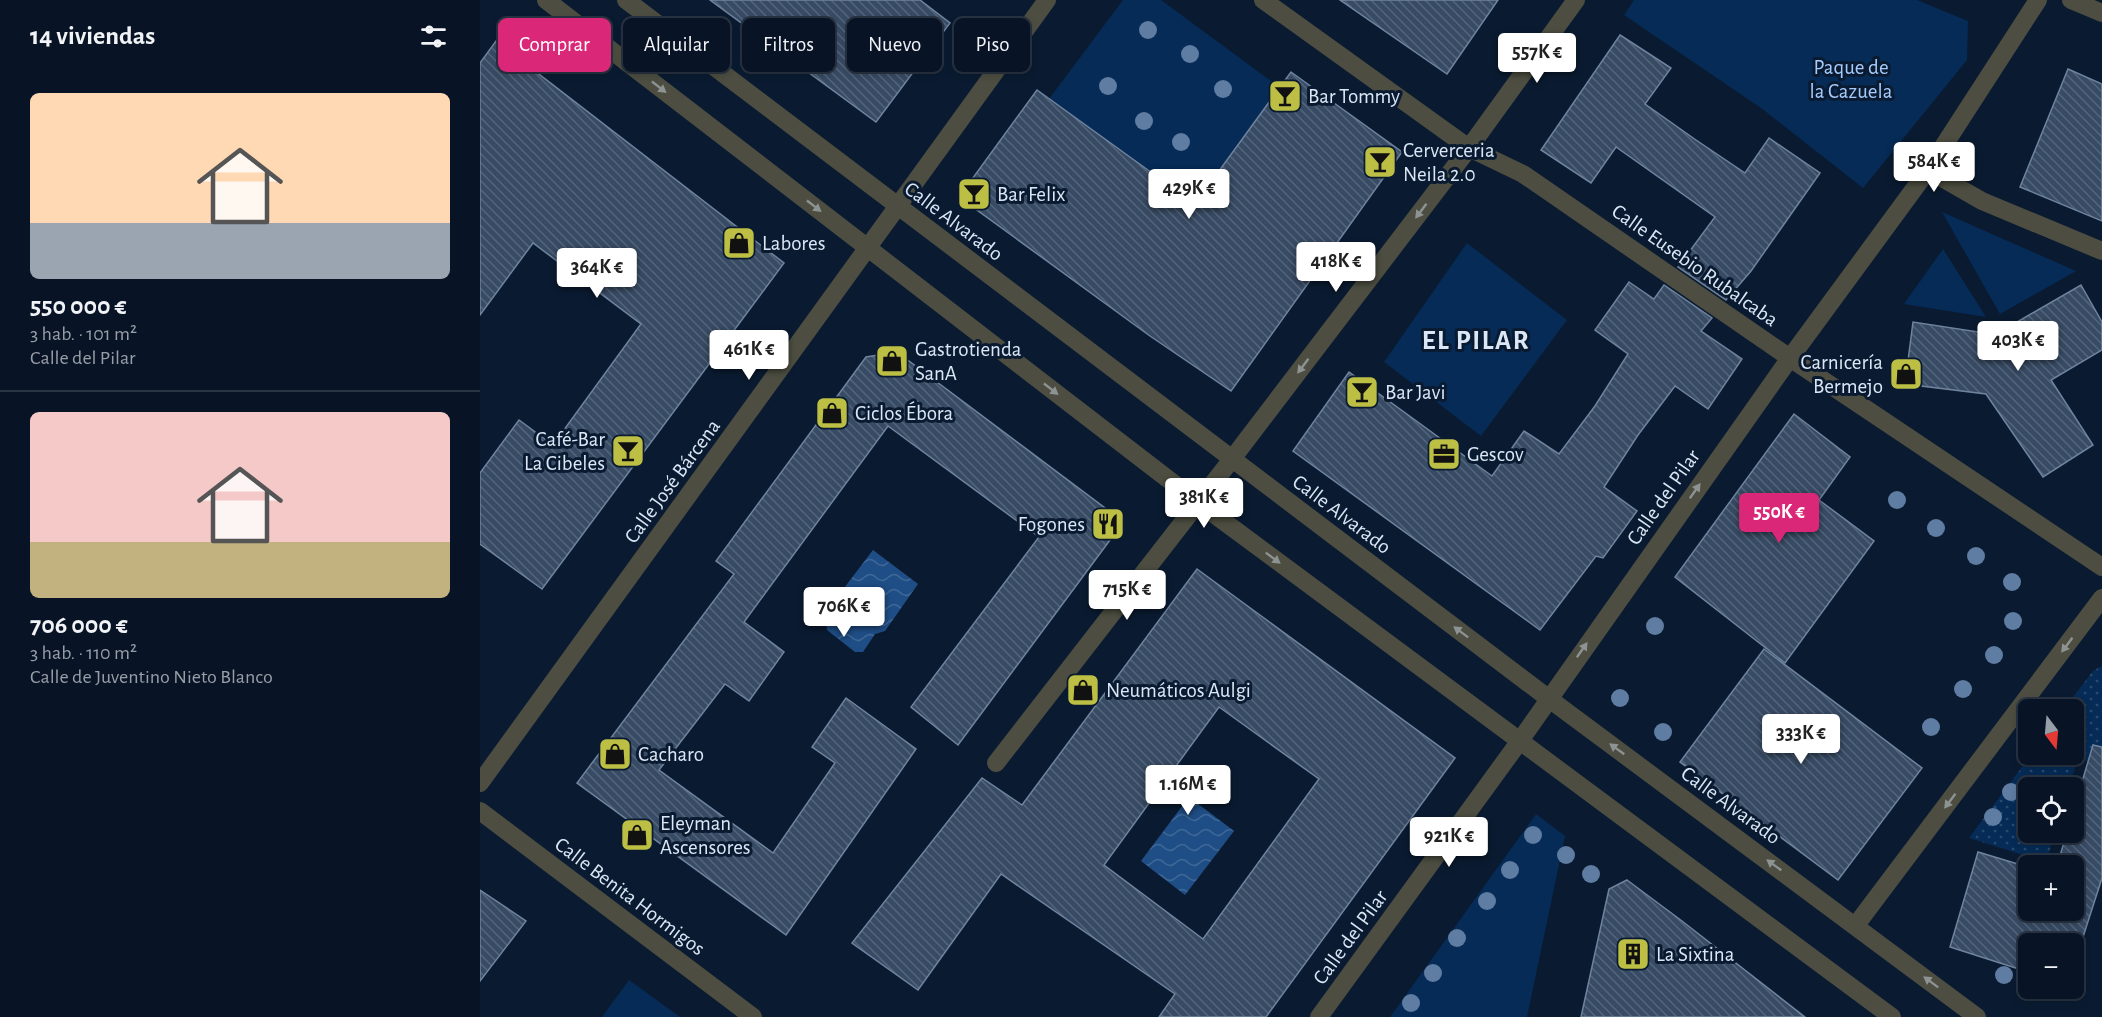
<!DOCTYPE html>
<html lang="es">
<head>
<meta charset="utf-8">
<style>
  body { margin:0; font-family:"Alegreya Sans",sans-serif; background:#111d2d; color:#f1f3f6; height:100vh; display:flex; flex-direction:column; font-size:22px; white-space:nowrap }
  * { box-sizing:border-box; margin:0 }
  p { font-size:20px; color:#989ea7 }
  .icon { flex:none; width:33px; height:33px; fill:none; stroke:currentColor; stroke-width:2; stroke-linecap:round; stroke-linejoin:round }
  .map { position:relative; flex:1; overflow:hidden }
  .side { display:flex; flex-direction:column; background:#081425; width:480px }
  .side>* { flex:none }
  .hud { position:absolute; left:18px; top:18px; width:570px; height:54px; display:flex; gap:12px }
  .needle { width:39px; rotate:164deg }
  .buttons { position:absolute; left:1538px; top:699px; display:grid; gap:12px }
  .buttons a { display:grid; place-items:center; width:66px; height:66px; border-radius:9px; background:#081425; box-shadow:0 3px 9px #0003,0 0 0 2px #293342; font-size:30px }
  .price { position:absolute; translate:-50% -51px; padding:0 14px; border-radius:6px; background:#fff; color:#222; font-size:20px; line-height:39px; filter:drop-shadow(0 2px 3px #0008) }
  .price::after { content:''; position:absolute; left:50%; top:36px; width:18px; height:14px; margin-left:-9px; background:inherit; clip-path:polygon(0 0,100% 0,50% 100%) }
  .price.current { background:#db2777; color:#fff }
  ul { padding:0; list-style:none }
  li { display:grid; align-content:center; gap:12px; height:318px; padding:0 30px }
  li+li { border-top:2px solid #293342 }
  li span { display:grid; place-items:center; height:186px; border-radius:9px; color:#555 }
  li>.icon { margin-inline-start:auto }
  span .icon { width:108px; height:108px; fill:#fffc; stroke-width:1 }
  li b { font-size:26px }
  h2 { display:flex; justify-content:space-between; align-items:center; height:72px; padding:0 30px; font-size:26px }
  .pill { padding:0 21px; border-radius:9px; background:#081425; box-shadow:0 3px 9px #0003,0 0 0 2px #293342; font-size:21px; line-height:54px }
  .pill.current { background:#db2777; color:#fff }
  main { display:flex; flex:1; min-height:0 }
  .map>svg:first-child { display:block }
  .grass { fill:url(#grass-dots) }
  .park { fill:#052b56 }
  .water { fill:url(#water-waves) }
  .building { fill:url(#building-back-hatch); stroke:#6f849f; stroke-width:1.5; fill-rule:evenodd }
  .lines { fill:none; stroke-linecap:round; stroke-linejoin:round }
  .minor { stroke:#4d4e41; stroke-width:18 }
  .tertiary { stroke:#4d4e41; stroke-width:18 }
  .tree { fill:#5f7ca2 }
  .oneway { fill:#8d9392 }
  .labels { text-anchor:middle; stroke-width:6; stroke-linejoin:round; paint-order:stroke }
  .park-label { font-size:21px; fill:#a5cbfe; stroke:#0a1b31 }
  .poi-label { font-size:21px; fill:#dbe7f6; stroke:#0a1b31; text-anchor:start }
  .street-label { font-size:21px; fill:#dbe7f6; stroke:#0a1b31 }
  .district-label { font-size:27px; font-weight:bold; letter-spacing:1.5px; fill:#dbe7f6; stroke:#0a1b31 }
</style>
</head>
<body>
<main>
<section class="side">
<h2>14 viviendas<svg class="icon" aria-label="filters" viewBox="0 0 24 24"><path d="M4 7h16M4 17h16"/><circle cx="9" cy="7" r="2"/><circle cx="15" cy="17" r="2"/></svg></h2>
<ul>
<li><span style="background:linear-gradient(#ffd9b3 70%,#9aa5b1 0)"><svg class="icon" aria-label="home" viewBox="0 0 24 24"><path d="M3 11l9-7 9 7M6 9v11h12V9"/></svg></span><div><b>550 000 €</b><p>3 hab. · 101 m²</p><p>Calle del Pilar</p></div></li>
<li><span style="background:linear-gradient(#f6c9c9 70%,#c2b280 0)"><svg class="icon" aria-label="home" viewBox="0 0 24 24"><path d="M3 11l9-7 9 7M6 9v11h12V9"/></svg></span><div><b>706 000 €</b><p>3 hab. · 110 m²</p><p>Calle de Juventino Nieto Blanco</p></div></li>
</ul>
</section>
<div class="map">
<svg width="1622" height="1017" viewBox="0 0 1622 1017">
  <defs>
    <pattern id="grass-dots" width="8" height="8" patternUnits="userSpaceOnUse" patternTransform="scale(1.5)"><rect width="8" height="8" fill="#052b56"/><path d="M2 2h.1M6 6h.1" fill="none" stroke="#294a6f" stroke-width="1.8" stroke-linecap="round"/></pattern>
    <pattern id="water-waves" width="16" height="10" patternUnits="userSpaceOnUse" patternTransform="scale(1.5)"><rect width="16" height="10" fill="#1f4e86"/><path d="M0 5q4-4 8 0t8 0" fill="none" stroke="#3f6898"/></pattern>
    <pattern id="building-back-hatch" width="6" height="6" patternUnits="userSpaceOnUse" patternTransform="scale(1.5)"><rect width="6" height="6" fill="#384b64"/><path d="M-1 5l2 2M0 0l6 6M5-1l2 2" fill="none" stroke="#54657b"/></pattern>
  </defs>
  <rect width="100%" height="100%" fill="#0a1b31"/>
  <polygon class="grass" points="1622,666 1622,766 1598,758 1589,787 1548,788 1548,832 1575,833 1566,862 1489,838 1551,755 1593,754 1593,710 1584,709 1613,671"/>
  <g class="park">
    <polygon points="643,0 681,0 799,87 739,170 748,227 569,99"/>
    <polygon points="1154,0 1437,0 1488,21 1487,60 1383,188 1281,108 1144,15"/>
    <polygon points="1462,212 1596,271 1520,314"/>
    <polygon points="987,243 1087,320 1001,436 904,362"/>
    <polygon points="1463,249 1506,317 1424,304"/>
    <polygon points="1056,814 1085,836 1047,1017 910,1017"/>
    <polygon points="149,980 200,1017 122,1017"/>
  </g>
  <g class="water">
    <polygon points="393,550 438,584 405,631 395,634 383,652 375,652 347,630 346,620 358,606 358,596"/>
    <polygon points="709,797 754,831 705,895 661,861"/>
  </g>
  <g class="building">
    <polygon points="230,0 440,0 470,23 396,122"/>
    <polygon points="860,0 1018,0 967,74"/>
    <polygon points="1140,35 1191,68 1165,104 1216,140 1265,173 1289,138 1340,173 1271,271 1246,300 1198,267 1235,217 1136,147 1111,183 1061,150"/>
    <polygon points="16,41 304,263 62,589 0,544 0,473 39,420 73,445 161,324 53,243 0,315 0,63"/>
    <polygon points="1588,69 1622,84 1622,221 1540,187"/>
    <polygon points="811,72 922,152 751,391 670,336 479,197 557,90 715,204"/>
    <polygon points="1149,282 1174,299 1184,285 1232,318 1221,331 1262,359 1228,409 1195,386 1158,435 1124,487 1157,511 1123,558 1116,556 1060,630 813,451 869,372 1012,476 1044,431 1079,454 1115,406 1148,354 1115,330"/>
    <polygon points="1601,285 1622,322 1622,350 1571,380 1613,445 1563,477 1506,394 1425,384 1433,322 1531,337 1537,322"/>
    <polygon points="417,352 625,508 630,540 478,745 431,707 559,537 408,426 264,622 304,652 269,701 245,684 179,770 293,853 355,763 332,747 366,698 436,749 306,935 97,783 254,574 236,561 386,357"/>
    <polygon points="1314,414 1370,457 1339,500 1394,541 1305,663 1195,577"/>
    <path d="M717,569L975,758L786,1017H679L695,994L521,874L438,990L372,943L502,778L542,805ZM739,707L839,779L723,939L624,865Z"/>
    <polygon points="1284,649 1442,768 1358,880 1200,762"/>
    <polygon points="1613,745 1622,747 1622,878 1593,968 1593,944 1548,944 1548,972 1470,947 1498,852 1548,867 1548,910 1593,910 1593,866 1577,866 1587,832 1593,832 1593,812"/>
    <polygon points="1147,880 1202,921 1325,1017 1101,1017 1129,889"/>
    <polygon points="0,890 46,921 0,981"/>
  </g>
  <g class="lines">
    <g class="minor">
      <polyline points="66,0 719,503 1412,1017"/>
      <polyline points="146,0 1068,698 1497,1017"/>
      <polyline points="783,0 989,148 1043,174 1310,358 1622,567"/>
      <polyline points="1448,170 1502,201 1622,251"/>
      <polyline points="516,763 752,459 989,148 1096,0"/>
      <polyline points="0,783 567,0"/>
      <polyline points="0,811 273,1017"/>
      <polyline points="1376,925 1622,598"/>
      <polyline points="839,1017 1039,742 1310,358 1448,170 1558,0"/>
    </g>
    <polyline class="tertiary" points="1591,0 1622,13"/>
  </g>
  <g class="tree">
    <circle cx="668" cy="30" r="9"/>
    <circle cx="710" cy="54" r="9"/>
    <circle cx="628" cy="86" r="9"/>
    <circle cx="743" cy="89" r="9"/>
    <circle cx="664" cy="121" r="9"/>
    <circle cx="701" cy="142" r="9"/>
    <circle cx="1417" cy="500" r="9"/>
    <circle cx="1456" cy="528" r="9"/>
    <circle cx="1496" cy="556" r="9"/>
    <circle cx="1532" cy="582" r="9"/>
    <circle cx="1533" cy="621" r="9"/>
    <circle cx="1175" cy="626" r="9"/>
    <circle cx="1514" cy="655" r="9"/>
    <circle cx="1483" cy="689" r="9"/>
    <circle cx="1140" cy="698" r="9"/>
    <circle cx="1451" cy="727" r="9"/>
    <circle cx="1183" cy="732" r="9"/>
    <circle cx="1531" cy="792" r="9"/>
    <circle cx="1513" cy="817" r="9"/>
    <circle cx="1053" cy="835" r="9"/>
    <circle cx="1086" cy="855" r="9"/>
    <circle cx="1030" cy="870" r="9"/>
    <circle cx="1111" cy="874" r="9"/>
    <circle cx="1007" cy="901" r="9"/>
    <circle cx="977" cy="938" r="9"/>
    <circle cx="953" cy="973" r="9"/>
    <circle cx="1524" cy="975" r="9"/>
    <circle cx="931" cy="1003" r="9"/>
  </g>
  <defs><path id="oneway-solid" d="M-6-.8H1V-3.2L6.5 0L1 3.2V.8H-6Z" transform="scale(1.5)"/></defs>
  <g class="oneway">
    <use href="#oneway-solid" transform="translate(179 87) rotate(38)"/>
    <use href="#oneway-solid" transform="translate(334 206) rotate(38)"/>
    <use href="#oneway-solid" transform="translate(941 211) rotate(127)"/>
    <use href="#oneway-solid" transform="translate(823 366) rotate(127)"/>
    <use href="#oneway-solid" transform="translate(571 389) rotate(38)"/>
    <use href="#oneway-solid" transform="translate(1215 491) rotate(-55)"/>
    <use href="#oneway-solid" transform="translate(793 558) rotate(37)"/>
    <use href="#oneway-solid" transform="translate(981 632) rotate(-143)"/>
    <use href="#oneway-solid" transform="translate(1587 645) rotate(127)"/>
    <use href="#oneway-solid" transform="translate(1102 650) rotate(-55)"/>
    <use href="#oneway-solid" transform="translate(1137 749) rotate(-144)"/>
    <use href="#oneway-solid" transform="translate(1470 801) rotate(127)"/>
    <use href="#oneway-solid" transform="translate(1294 865) rotate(-144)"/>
    <use href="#oneway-solid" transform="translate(1451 982) rotate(-143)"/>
  </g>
  <defs>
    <symbol id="bar-square" viewBox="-11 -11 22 22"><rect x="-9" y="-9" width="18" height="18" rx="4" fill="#bcbf44" stroke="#0a1b31"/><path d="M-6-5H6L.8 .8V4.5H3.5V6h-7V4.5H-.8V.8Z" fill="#111"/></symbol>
    <symbol id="shop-square" viewBox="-11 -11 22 22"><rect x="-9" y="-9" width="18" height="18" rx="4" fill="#bcbf44" stroke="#0a1b31"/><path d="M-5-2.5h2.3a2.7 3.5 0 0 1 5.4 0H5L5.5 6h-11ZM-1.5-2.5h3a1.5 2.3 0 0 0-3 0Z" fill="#111"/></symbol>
    <symbol id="office-square" viewBox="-11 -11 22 22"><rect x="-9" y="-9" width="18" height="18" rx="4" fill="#bcbf44" stroke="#0a1b31"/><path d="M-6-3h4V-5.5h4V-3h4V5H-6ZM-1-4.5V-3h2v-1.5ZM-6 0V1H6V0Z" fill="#111"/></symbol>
    <symbol id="restaurant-square" viewBox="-11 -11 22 22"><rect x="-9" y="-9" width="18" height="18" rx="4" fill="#bcbf44" stroke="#0a1b31"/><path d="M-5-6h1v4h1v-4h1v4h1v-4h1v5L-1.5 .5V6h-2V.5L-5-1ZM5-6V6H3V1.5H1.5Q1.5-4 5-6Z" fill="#111"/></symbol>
    <symbol id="building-square" viewBox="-11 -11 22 22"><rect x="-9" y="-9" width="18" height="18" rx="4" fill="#bcbf44" stroke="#0a1b31"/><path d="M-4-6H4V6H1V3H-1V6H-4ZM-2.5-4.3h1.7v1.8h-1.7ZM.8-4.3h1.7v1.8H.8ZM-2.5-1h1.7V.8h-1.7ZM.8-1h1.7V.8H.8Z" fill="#111"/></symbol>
  </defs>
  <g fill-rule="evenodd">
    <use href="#bar-square" x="786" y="77" width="38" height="38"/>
    <use href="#bar-square" x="881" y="143" width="38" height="38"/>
    <use href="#bar-square" x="475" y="175" width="38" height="38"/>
    <use href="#shop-square" x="240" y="224" width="38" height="38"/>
    <use href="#shop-square" x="393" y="342" width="38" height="38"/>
    <use href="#shop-square" x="1407" y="355" width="38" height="38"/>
    <use href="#bar-square" x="863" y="373" width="38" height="38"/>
    <use href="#shop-square" x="333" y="394" width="38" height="38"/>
    <use href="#bar-square" x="129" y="432" width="38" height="38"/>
    <use href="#office-square" x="945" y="435" width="38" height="38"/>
    <use href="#restaurant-square" x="609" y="505" width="38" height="38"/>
    <use href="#shop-square" x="584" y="671" width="38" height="38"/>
    <use href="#shop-square" x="116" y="735" width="38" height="38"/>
    <use href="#shop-square" x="138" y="816" width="38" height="38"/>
    <use href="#building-square" x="1134" y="935" width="38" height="38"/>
  </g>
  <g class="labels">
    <g class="park-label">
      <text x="1371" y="74">Paque de<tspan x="1371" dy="24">la Cazuela</tspan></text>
    </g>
    <g class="poi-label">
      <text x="828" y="103">Bar Tommy</text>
      <text x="923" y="157">Cerverceria<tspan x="923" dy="24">Neila 2.0</tspan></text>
      <text x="517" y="201">Bar Felix</text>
      <text x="282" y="250">Labores</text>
      <text x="435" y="356">Gastrotienda<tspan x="435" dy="24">SanA</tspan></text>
      <text x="1403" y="369" text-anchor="end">Carnicería<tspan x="1403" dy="24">Bermejo</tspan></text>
      <text x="905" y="399">Bar Javi</text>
      <text x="375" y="420">Ciclos Ébora</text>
      <text x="125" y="446" text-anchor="end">Café-Bar<tspan x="125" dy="24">La Cibeles</tspan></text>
      <text x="987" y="461">Gescov</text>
      <text x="605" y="531" text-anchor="end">Fogones</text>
      <text x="626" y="697">Neumáticos Aulgi</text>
      <text x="158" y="761">Cacharo</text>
      <text x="180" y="830">Eleyman<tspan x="180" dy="24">Ascensores</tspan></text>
      <text x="1176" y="961">La Sixtina</text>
    </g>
    <g class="street-label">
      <text transform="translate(474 221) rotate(37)" y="7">Calle Alvarado</text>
      <text transform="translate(1215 265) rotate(35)" y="7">Calle Eusebio Rubalcaba</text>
      <text transform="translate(192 481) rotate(-54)" y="7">Calle José Bárcena</text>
      <text transform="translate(1183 497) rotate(-55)" y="7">Calle del Pilar</text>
      <text transform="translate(862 514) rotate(37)" y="7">Calle Alvarado</text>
      <text transform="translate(1251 805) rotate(36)" y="7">Calle Alvarado</text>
      <text transform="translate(150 896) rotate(37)" y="7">Calle Benita Hormigos</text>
      <text transform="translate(870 937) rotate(-54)" y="7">Calle del Pilar</text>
    </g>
    <g class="district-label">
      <text x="996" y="349">EL PILAR</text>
    </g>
  </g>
</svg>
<div class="buttons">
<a><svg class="needle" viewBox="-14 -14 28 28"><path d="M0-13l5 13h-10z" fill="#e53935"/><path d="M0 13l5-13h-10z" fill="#989ea7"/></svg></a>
<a><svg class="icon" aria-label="locate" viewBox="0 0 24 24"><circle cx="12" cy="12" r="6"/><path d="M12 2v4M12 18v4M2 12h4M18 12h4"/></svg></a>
<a>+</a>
<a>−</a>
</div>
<b class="price" style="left:1057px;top:84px">557K €</b>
<b class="price" style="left:1454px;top:193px">584K €</b>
<b class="price" style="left:709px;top:220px">429K €</b>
<b class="price" style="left:856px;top:293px">418K €</b>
<b class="price" style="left:117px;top:299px">364K €</b>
<b class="price" style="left:1538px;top:372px">403K €</b>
<b class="price" style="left:269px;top:381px">461K €</b>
<b class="price" style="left:724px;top:529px">381K €</b>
<b class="price current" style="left:1299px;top:544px">550K €</b>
<b class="price" style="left:647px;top:621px">715K €</b>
<b class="price" style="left:364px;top:638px">706K €</b>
<b class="price" style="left:1321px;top:765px">333K €</b>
<b class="price" style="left:708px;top:816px">1.16M €</b>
<b class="price" style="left:969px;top:868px">921K €</b>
<div class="hud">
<a class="pill current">Comprar</a>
<a class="pill">Alquilar</a>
<a class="pill">Filtros</a>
<a class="pill">Nuevo</a>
<a class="pill">Piso</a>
</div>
</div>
</main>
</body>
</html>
